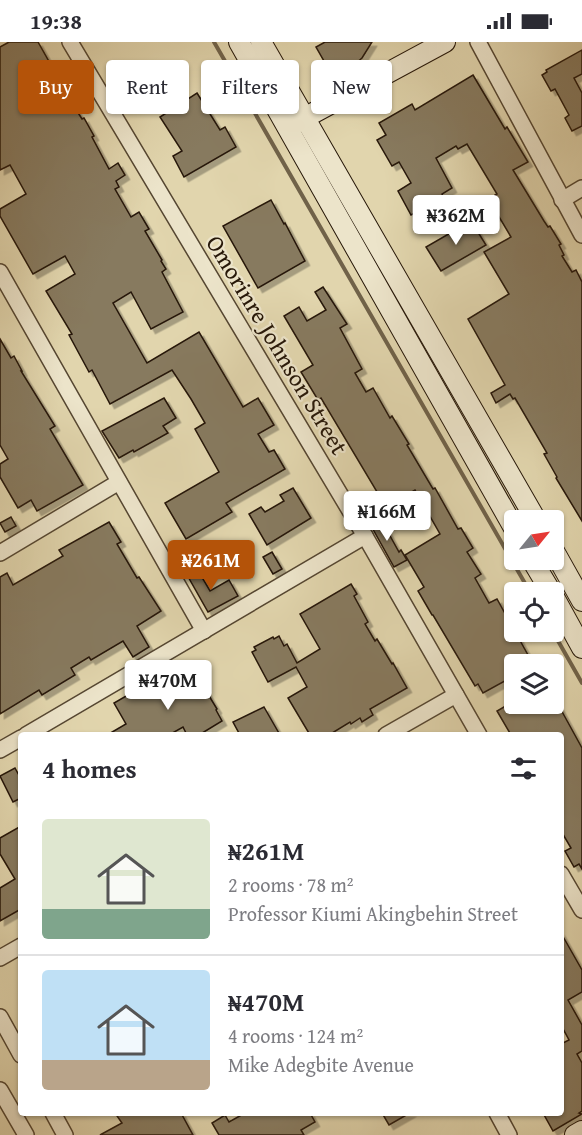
<!DOCTYPE html>
<html lang="en">
<head>
<meta charset="utf-8">
<style>
  body { margin:0; font-family:"Gentium Book Plus",serif; background:#f2f2f3; color:#2b2b33; height:100vh; display:flex; flex-direction:column; font-size:22px; white-space:nowrap }
  * { box-sizing:border-box; margin:0 }
  p { font-size:20px; color:#7c7c81 }
  .icon { flex:none; width:33px; height:33px; fill:none; stroke:currentColor; stroke-width:2; stroke-linecap:round; stroke-linejoin:round }
  .map { position:relative; flex:1; overflow:hidden }
  .side { position:absolute; left:18px; top:690px; width:546px; height:384px; display:flex; flex-direction:column; background:#fff; border-radius:6px; box-shadow:0 2px 4px #0004 }
  .side>* { flex:none }
  .hud { position:absolute; left:18px; top:18px; width:546px; height:54px; display:flex; gap:12px }
  .needle { width:39px; rotate:60deg }
  .buttons { position:absolute; left:504px; top:468px; display:grid; gap:12px }
  .buttons a { display:grid; place-items:center; width:60px; height:60px; border-radius:6px; background:#fff; box-shadow:0 2px 4px #0004; font-size:30px }
  .price { position:absolute; translate:-50% -51px; padding:0 14px; border-radius:6px; background:#fff; color:#222; font-size:20px; line-height:39px; filter:drop-shadow(0 2px 3px #0008) }
  .price::after { content:''; position:absolute; left:50%; top:36px; width:18px; height:14px; margin-left:-9px; background:inherit; clip-path:polygon(0 0,100% 0,50% 100%) }
  .price.active { background:#b45309; color:#fff }
  ul { padding:0; list-style:none }
  li { display:flex; align-items:center; gap:18px; height:150px; padding:0 24px }
  li+li { border-top:2px solid #e1e1e2 }
  li span { display:grid; place-items:center; flex:none; width:168px; height:120px; border-radius:6px; color:#555 }
  li>.icon { margin-inline-start:auto }
  span .icon { width:72px; height:72px; fill:#fffc; stroke-width:1 }
  li b { font-size:26px }
  h2 { display:flex; justify-content:space-between; align-items:center; height:72px; padding:0 24px; font-size:26px }
  .chip { padding:0 21px; border-radius:6px; background:#fff; box-shadow:0 2px 4px #0004; font-size:21px; line-height:54px }
  .chip.active { background:#b45309; color:#fff }
  .status { display:flex; justify-content:space-between; align-items:center; height:42px; padding:0 30px; background:#fff; direction:ltr }
  .status svg { height:16px; fill:currentColor }
  .map>svg:first-child { display:block }
  .lines { fill:none; stroke-linecap:round; stroke-linejoin:round }
  .stream { stroke:#706249; stroke-width:4 }
  .building { fill:#877a5e; stroke:#261708; stroke-width:1.5; filter:url(#shadow) }
  .street-casing { stroke:#554631; stroke-width:18 }
  .secondary-casing { stroke:#261708; stroke-width:22 }
  .street { stroke:#ece4ca; stroke-width:15 }
  .secondary { stroke:#ece4ca; stroke-width:20 }
  .labels { text-anchor:middle; stroke-width:4.5; stroke-linejoin:round; paint-order:stroke }
  .street-label { font-size:24px; fill:#261708; stroke:#ece4ca }
</style>
</head>
<body>
<div class="status"><b>19:38</b><svg viewBox="0 0 49 12"><path d="M0 12V9h3v3zM5 12V6h3v6zM10 12V3h3v9zM15 12V0h3v12zM26 1h20v11H26zM47 4h2v5h-2z"/></svg></div>
<div class="map">
<svg width="582" height="1093" viewBox="0 0 582 1093">
  <defs>
    <filter id="shadow"><feDropShadow dx="4.5" dy="4.5" stdDeviation="0" flood-color="#0004"/></filter>
  </defs>
  <rect width="100%" height="100%" fill="#e1d5ad"/>
  <filter id="stains"><feTurbulence type="fractalNoise" baseFrequency=".00333" numOctaves="4"/><feColorMatrix values="0 0 0 0 .2 0 0 0 0 .09 0 0 0 0 .02 0 0 0 .5 -.17"/></filter>
  <radialGradient id="worn" r=".72"><stop offset=".6" stop-color="#630" stop-opacity="0"/><stop offset="1" stop-color="#630" stop-opacity=".3"/></radialGradient>
  <g class="lines">
    <g class="stream">
      <polyline points="214,0 530,550"/>
      <polyline points="553,590 582,641"/>
    </g>
  </g>
  <g class="building">
    <polygon points="9,0 38,0 77,69 82,77 84,76 94,94 92,95 109,127 118,121 125,133 116,139 119,145 115,147 131,175 139,170 149,187 145,189 162,218 161,219 166,227 162,230 183,270 151,287 131,250 113,261 147,321 199,290 243,365 258,356 274,383 258,392 269,410 274,408 285,427 226,461 232,470 186,497 165,461 219,430 195,387 205,381 191,357 172,328 110,362 92,328 89,330 69,293 72,292 46,249 75,232 65,214 33,232 0,174 0,167 26,152 10,123 0,128 0,5"/>
    <polygon points="325,0 372,0 362,16 354,23 338,21 328,26 316,5"/>
    <polygon points="582,8 582,32 574,36 582,51 582,84 572,89 565,76 569,73 555,47 551,49 542,33 547,30 546,28"/>
    <polygon points="473,33 505,87 507,85 528,120 513,128 544,179 548,185 550,184 561,202 559,203 564,213 562,214 572,230 576,228 582,240 582,479 556,436 557,435 544,412 547,411 515,356 513,357 510,352 496,361 491,351 505,343 468,277 509,252 484,210 511,195 498,173 495,175 488,165 499,159 495,153 497,152 467,102 458,107 456,104 436,116 452,146 442,152 443,155 411,173 398,149 411,141 399,120 392,124 377,98 386,93 379,81 412,62 415,68"/>
    <polygon points="197,51 220,88 225,85 236,105 184,135 173,114 182,109 160,75"/>
    <polygon points="271,158 284,182 285,181 305,219 258,246 223,184"/>
    <polygon points="471,179 486,203 441,229 426,205"/>
    <polygon points="323,245 347,282 340,286 362,327 355,331 366,350 373,346 390,376 392,374 409,402 407,403 433,447 435,446 458,487 461,486 473,506 467,510 481,532 475,536 489,561 497,557 533,622 514,622 514,634 483,651 478,642 475,644 433,573 432,573 418,549 424,545 405,513 440,492 415,448 386,465 321,356 318,358 301,330 313,323 284,274 299,265 307,279 326,268 315,250"/>
    <polygon points="0,297 11,316 14,314 22,329 21,329 55,384 50,387 83,443 37,469 31,458 18,466 0,435 0,422 8,417 0,403"/>
    <polygon points="164,356 176,376 163,384 168,391 134,410 133,408 119,416 102,389"/>
    <polygon points="293,446 311,476 267,503 249,472 261,465 265,470 284,459 280,453"/>
    <polygon points="379,474 399,510 401,508 407,518 394,525 369,480"/>
    <polygon points="11,475 16,484 5,490 0,481"/>
    <polygon points="109,480 121,500 117,502 137,536 139,535 161,569 137,584 149,605 133,615 123,599 91,618 89,615 71,626 75,633 42,653 39,648 0,672 0,535 7,531 13,543 63,514 59,508"/>
    <polygon points="272,510 282,527 273,532 263,515"/>
    <polygon points="196,525 210,549 229,538 238,554 208,570 186,531"/>
    <polygon points="351,542 357,552 354,554 368,580 365,582 375,599 377,597 392,622 393,621 407,646 370,667 373,673 362,680 360,676 351,682 350,680 329,693 310,693 288,656 307,645 296,625 268,640 252,610 256,608 254,605 273,595 274,597 279,594 284,604 287,602 297,621 320,607 300,572"/>
    <polygon points="197,634 217,667 216,668 222,679 199,693 187,693 183,685 169,693 107,693 126,682 114,661 152,639 162,655"/>
    <polygon points="554,655 582,706 582,827 579,822 574,825 565,809 571,806 561,789 561,693 511,693 497,669 509,662 554,662"/>
    <polygon points="264,665 280,693 240,693 233,680"/>
    <polygon points="15,726 21,737 21,756 13,760 0,734"/>
    <polygon points="21,784 21,867 0,879 0,846 15,837 0,812 0,796"/>
    <polygon points="561,891 582,928 582,950 568,958 582,983 582,1009 577,1012 582,1021 582,1069 579,1071 582,1072 553,1089 543,1071 561,1071 561,1002 569,998 561,983"/>
    <polygon points="115,1071 181,1071 193,1093 100,1093 122,1081"/>
    <polygon points="245,1071 310,1071 315,1080 301,1088 304,1093 219,1093 212,1081 225,1073 229,1080"/>
    <polygon points="382,1071 410,1071 389,1083"/>
  </g>
  <g class="lines">
    <defs>
      <g id="street">
        <polyline points="70,0 365,494 479,693"/>
        <polyline points="478,0 582,193"/>
        <polyline points="562,158 582,146"/>
        <polyline points="0,230 204,589"/>
        <polyline points="0,511 119,440"/>
        <polyline points="26,693 365,494"/>
        <polyline points="386,693 456,653"/>
        <polyline points="0,708 21,696"/>
        <polyline points="561,832 582,868"/>
        <polyline points="0,916 21,904"/>
        <polyline points="0,975 21,1013"/>
        <polyline points="0,1048 26,1093"/>
        <polyline points="53,1071 65,1093"/>
        <polyline points="497,1071 509,1093"/>
      </g>
      <g id="secondary">
        <polyline points="239,0 514,486"/>
        <polyline points="261,0 536,478"/>
        <polyline points="293,82 445,0"/>
        <polyline points="554,509 582,559"/>
        <polyline points="532,518 551,550"/>
        <polyline points="554,555 582,606"/>
        <polyline points="575,1093 582,1089"/>
      </g>
    </defs>
    <use href="#street" class="street-casing"/>
    <use href="#secondary" class="secondary-casing"/>
    <use href="#street" class="street"/>
    <use href="#secondary" class="secondary"/>
  </g>
  <g class="labels">
    <g class="street-label">
      <text transform="translate(277 303) rotate(59)" y="8">Omorinre Johnson Street</text>
    </g>
  </g>
  <rect width="100%" height="100%" filter="url(#stains)"/>
  <rect width="100%" height="100%" fill="url(#worn)"/>
</svg>
<div class="buttons">
<a><svg class="needle" viewBox="-14 -14 28 28"><path d="M0-13l5 13h-10z" fill="#e53935"/><path d="M0 13l5-13h-10z" fill="#7c7c81"/></svg></a>
<a><svg class="icon" aria-label="locate" viewBox="0 0 24 24"><circle cx="12" cy="12" r="6"/><path d="M12 2v4M12 18v4M2 12h4M18 12h4"/></svg></a>
<a><svg class="icon" aria-label="layers" viewBox="0 0 24 24"><path d="M12 4l9 5-9 5-9-5zM3 14l9 5 9-5"/></svg></a>
</div>
<b class="price" style="left:456px;top:204px">₦362M</b>
<b class="price" style="left:387px;top:500px">₦166M</b>
<b class="price active" style="left:211px;top:549px">₦261M</b>
<b class="price" style="left:168px;top:669px">₦470M</b>
<div class="hud">
<a class="chip active">Buy</a>
<a class="chip">Rent</a>
<a class="chip">Filters</a>
<a class="chip">New</a>
</div>
<section class="side">
<h2>4 homes<svg class="icon" aria-label="filters" viewBox="0 0 24 24"><path d="M4 7h16M4 17h16"/><circle cx="9" cy="7" r="2"/><circle cx="15" cy="17" r="2"/></svg></h2>
<ul>
<li><span style="background:linear-gradient(#dfe7d0 75%,#7fa58c 0)"><svg class="icon" aria-label="home" viewBox="0 0 24 24"><path d="M3 11l9-7 9 7M6 9v11h12V9"/></svg></span><div><b>₦261M</b><p>2 rooms · 78 m²</p><p>Professor Kiumi Akingbehin Street</p></div></li>
<li><span style="background:linear-gradient(#bfe0f5 75%,#b9a48a 0)"><svg class="icon" aria-label="home" viewBox="0 0 24 24"><path d="M3 11l9-7 9 7M6 9v11h12V9"/></svg></span><div><b>₦470M</b><p>4 rooms · 124 m²</p><p>Mike Adegbite Avenue</p></div></li>
</ul>
</section>
</div>
</body>
</html>
